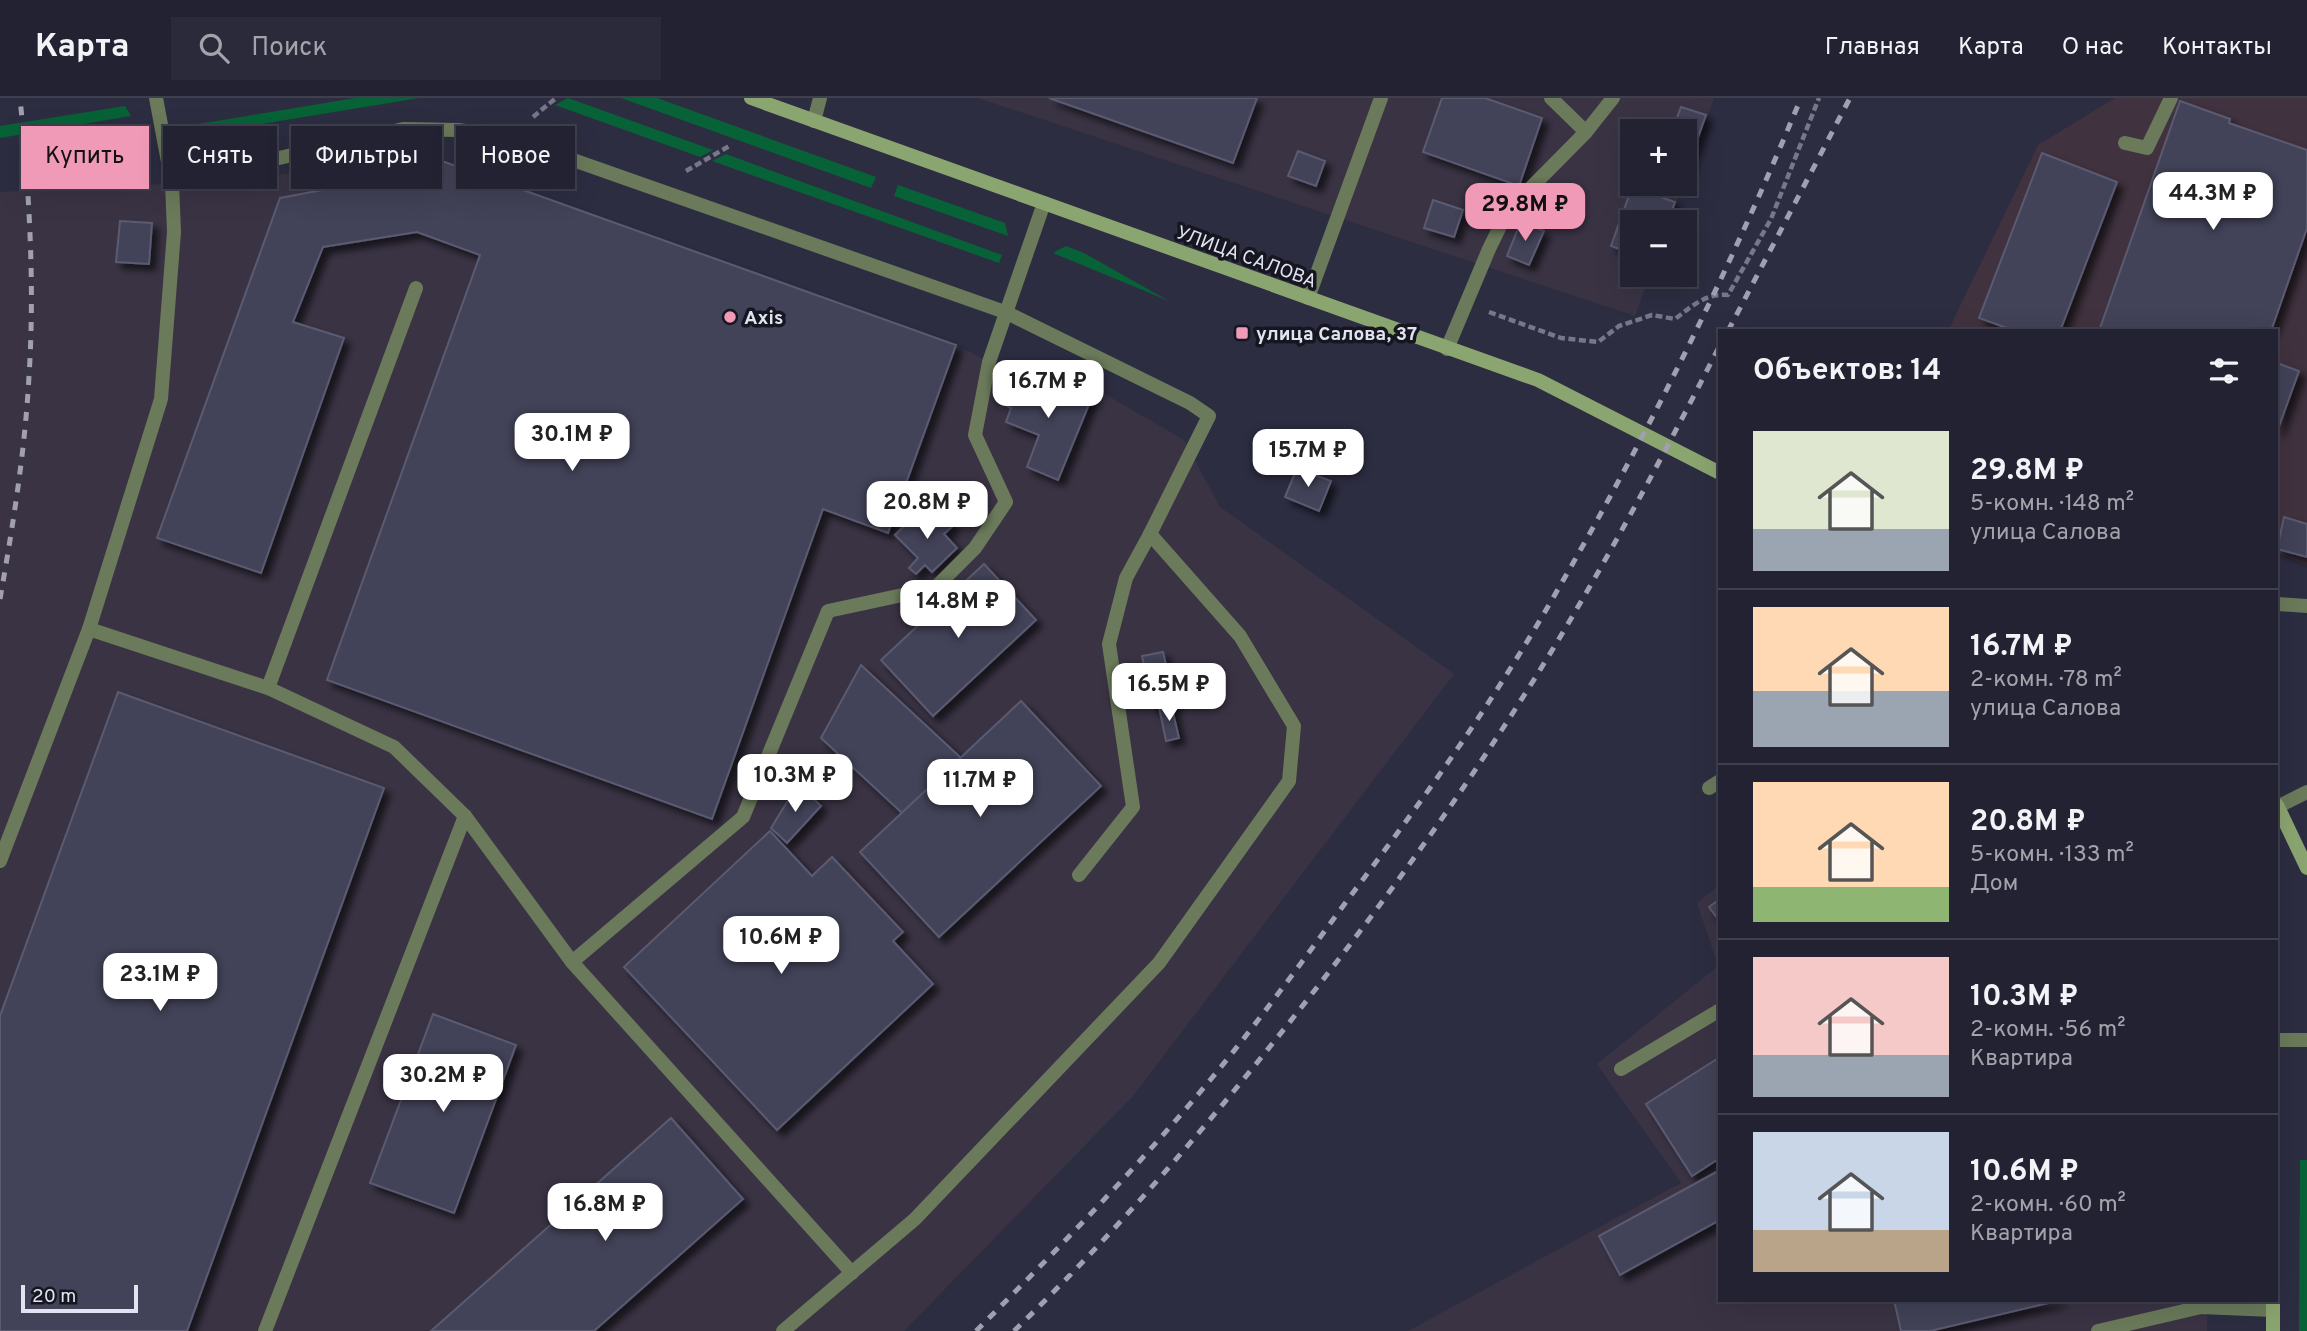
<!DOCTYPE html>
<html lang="ru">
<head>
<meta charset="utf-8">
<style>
  body { margin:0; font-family:Overpass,sans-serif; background:#2a2a3a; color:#f1f3f6; height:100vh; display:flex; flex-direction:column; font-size:26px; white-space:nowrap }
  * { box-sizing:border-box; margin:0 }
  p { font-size:23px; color:#a2a4ac }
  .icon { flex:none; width:38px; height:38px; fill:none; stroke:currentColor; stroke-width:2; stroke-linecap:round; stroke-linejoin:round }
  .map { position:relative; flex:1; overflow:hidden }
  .drawer { position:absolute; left:1718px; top:231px; width:560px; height:973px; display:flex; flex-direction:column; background:#222232; border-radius:0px; box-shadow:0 7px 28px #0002,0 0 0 2px #3f3f4d }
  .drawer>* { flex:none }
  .top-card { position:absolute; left:21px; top:28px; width:665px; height:63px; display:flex; gap:14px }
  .controls { position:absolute; left:1620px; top:21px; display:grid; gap:14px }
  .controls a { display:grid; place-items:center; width:77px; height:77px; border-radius:0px; background:#222232; box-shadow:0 7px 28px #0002,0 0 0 2px #3f3f4d; font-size:35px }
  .scale { position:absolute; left:21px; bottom:18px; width:117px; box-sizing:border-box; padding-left:7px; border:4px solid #e2e3f1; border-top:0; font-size:19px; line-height:24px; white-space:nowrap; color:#e2e3f1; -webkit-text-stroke:5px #161620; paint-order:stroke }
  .price { position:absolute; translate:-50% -60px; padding:0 16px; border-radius:14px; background:#fff; color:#222; font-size:23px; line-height:46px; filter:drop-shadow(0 2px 4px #0008) }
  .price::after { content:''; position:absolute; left:50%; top:42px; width:21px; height:16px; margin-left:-10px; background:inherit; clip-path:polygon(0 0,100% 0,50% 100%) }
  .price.on { background:#f09ab7; color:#111 }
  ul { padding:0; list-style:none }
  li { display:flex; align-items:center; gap:21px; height:175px; padding:0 35px }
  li+li { border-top:2px solid #3f3f4d }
  li span { display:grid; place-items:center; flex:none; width:196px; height:140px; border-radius:0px; color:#555 }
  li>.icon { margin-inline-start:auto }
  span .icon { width:84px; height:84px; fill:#fffc; stroke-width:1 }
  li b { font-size:30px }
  h2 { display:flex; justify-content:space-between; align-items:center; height:84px; padding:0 35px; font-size:30px }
  .chip { padding:0 24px; border-radius:0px; background:#222232; box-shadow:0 7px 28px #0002,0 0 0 2px #3f3f4d; font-size:24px; line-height:63px }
  .chip.on { background:#f09ab7; color:#111 }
  header { display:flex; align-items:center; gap:42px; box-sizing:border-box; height:98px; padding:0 35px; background:#222232; border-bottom:2px solid #3f3f4d }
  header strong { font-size:33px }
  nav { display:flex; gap:38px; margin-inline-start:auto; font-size:24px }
  .search { width:490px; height:63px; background:#2a2a3a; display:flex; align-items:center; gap:18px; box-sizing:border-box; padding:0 24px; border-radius:0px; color:#a2a4ac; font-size:26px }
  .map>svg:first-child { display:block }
  .commercial { fill:#40323f }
  .industrial { fill:#3a3344 }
  .green { fill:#076237 }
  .building { fill:#424359; stroke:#5a5a71; stroke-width:2; filter:url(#shadow) }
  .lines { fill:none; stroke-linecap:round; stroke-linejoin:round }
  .path { stroke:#777789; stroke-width:4.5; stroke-dasharray:7 3.5; stroke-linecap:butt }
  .lane { stroke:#6a7a5a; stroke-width:14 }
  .street { stroke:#6a7a5a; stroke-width:14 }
  .secondary { stroke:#8ba570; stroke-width:14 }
  .rail { stroke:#a0a0b1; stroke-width:5; stroke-dasharray:9 9; stroke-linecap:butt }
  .poi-dot { fill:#f09ab7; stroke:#161620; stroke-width:2.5 }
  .labels { text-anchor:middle; stroke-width:7; stroke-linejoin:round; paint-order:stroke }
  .street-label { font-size:19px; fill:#e2e3f1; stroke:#161620 }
  .poi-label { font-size:19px; font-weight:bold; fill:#e2e3f1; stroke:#161620; text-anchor:start }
</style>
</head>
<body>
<header>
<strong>Карта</strong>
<div class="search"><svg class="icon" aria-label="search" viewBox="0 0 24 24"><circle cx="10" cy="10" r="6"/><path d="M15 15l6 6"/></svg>Поиск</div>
<nav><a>Главная</a><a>Карта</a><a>О нас</a><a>Контакты</a></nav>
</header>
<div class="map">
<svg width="2307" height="1233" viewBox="0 0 2307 1233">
  <defs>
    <filter id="shadow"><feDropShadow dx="6" dy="6" stdDeviation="3.5" flood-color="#0009"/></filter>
  </defs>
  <rect width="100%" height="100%" fill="#2d2d42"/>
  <polygon class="commercial" points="2115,0 2307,0 2307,467 2277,455 2277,233 1948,233 2038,47"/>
  <g class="industrial">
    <polygon points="978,0 1714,0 1685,79 1685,33 1633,33 1633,86 1683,86 1669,124 1633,124 1633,177 1650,177 1635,218"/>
    <polygon points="442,63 956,247 989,264 1094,290 1184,342 1220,409 1454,576 1133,998 904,1233 0,1233 0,94 135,88"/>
    <polygon points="1720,786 1720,1202 2208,1202 2207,1233 1408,1233 1681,1085 1597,966 1718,868 1697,805"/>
  </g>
  <g class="green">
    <polygon points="355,0 419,0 188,38 186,28"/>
    <polygon points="568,0 713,52 700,59 555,7"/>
    <polygon points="621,0 657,0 876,79 871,90"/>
    <polygon points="125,8 131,18 0,40 0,28"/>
    <polygon points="726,56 1002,157 999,165 712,63"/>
    <polygon points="898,87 1005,125 1008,138 894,98"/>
    <polygon points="1066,148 1084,155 1169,203 1053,155"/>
    <polygon points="2300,1062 2307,1062 2307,1233 2299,1233"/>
  </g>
  <g class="building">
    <polygon points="1049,0 1257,0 1233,65"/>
    <polygon points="1442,0 1485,0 1542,20 1519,88 1423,54"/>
    <polygon points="2180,3 2230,21 2229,25 2307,52 2307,130 2271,233 2099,233"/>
    <polygon points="1681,9 1706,17 1685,76 1685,33 1672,33"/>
    <polygon points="1298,53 1325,63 1316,88 1288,78"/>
    <polygon points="2042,55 2117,84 2060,233 2015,233 1979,220"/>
    <polygon points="442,63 956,247 888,435 823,411 712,721 327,582 480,157 417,134 323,149 293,224 344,240 261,475 157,440 280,100 440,70"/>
    <polygon points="1632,89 1675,104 1668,124 1633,124 1633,156 1611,148"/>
    <polygon points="1433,102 1463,112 1454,139 1424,130"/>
    <polygon points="120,123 152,125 149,166 116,164"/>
    <polygon points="1521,123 1544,133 1529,167 1507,158"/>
    <polygon points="2277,265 2299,273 2277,334"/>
    <polygon points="1022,272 1092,299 1058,382 1027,369 1039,337 1006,324 1011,310 1007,308"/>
    <polygon points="1297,370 1331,383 1319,413 1285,399"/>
    <polygon points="920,412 934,426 943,417 953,428 944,436 957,450 932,474 925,467 916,476 909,470 918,460 895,437"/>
    <polygon points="2284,419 2307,426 2307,459 2277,451"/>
    <polygon points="984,466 1036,522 933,618 881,562"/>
    <polygon points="1163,554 1175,605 1153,610 1142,558"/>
    <polygon points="861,567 961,660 902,715 821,640"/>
    <polygon points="118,594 384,690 187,1233 0,1233 0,918"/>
    <polygon points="1021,603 1101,688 939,839 860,754"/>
    <polygon points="1171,606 1179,640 1166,643 1159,609"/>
    <polygon points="798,686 821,708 787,745 771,730"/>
    <polygon points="770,733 812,778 832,759 903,834 893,843 933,886 777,1032 624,869"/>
    <polygon points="1720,801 1720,824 1709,809"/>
    <polygon points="433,916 516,947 454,1115 370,1085"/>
    <polygon points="1720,959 1720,1060 1692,1078 1646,1006"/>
    <polygon points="671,1020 743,1101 594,1233 431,1233"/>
    <polygon points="1720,1072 1720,1122 1620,1177 1599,1138"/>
    <polygon points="1894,1202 2061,1202 1930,1233 1901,1233"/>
  </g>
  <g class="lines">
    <g class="path">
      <polyline points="533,19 556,0"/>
      <polyline points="686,73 731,47"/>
      <path d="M1489,214L1561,240L1598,244L1619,228L1652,217L1675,221C1692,208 1706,195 1728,197L1771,121L1819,0"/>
    </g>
    <g class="lane">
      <polyline points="1551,0 1586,34"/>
      <polyline points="814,23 820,0"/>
      <polyline points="2125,45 2147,50 2171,0"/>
      <polyline points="172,85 403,31 458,32 508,39 1005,214 1190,305 1209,318 1150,436 1240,538 1294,628 1289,683 1159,865 915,1121 783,1233"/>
      <polyline points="1308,200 1381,0"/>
      <polyline points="1447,251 1489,151 1507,114 1586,34 1613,0"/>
      <polyline points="2277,506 2307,508"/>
      <polyline points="89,531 268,590 416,190"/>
      <polyline points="1709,690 1720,683"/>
      <polyline points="2277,709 2307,694"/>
      <polyline points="465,718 572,864 852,1175"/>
      <polyline points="0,763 89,531 161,301 174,134 172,85 156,0"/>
      <polyline points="1079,777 1133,709 1109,546 1126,480 1150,436"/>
      <polyline points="572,864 743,719 828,513 935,490 975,450 1006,404 975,337 989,264 1044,105"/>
      <polyline points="1621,971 1720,912"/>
      <polyline points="265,1233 465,718 394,649 268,590"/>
      <polyline points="2098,1233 2201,1209 2273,1212"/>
    </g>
    <polyline class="street" points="2277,942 2307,942"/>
    <g class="secondary">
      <polyline points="751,0 1538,282 1720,375"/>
      <polyline points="2277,707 2307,770"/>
      <polyline points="2273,1233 2273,1202"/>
    </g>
    <g class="rail">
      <polyline points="1728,233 1850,0"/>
      <path d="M0,501C13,427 25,353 29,278C35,186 29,92 20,0"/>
      <path d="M976,1233C1057,1152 1138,1069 1211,981C1261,921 1306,858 1352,796C1420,706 1486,614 1543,517C1641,350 1727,179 1801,0"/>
      <path d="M1014,1233C1102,1148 1183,1056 1260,961C1346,855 1428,745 1503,630C1583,508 1653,378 1720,247"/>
    </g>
  </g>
  <g class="poi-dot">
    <circle cx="730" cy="219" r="7"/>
    <rect x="1235" y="228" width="14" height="14" rx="3.5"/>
  </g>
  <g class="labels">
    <g class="street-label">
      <text transform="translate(1247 158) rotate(20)" y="7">УЛИЦА САЛОВА</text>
    </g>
    <g class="poi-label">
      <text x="744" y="226">Axis</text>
      <text x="1256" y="242">улица Салова, 37</text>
    </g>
  </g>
</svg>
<div class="controls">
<a>+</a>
<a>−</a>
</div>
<div class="scale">20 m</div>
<b class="price" style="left:2213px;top:134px">44.3M ₽</b>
<b class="price on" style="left:1525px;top:145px">29.8M ₽</b>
<b class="price" style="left:1048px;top:322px">16.7M ₽</b>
<b class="price" style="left:572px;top:375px">30.1M ₽</b>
<b class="price" style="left:1308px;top:391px">15.7M ₽</b>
<b class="price" style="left:927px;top:443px">20.8M ₽</b>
<b class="price" style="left:958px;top:542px">14.8M ₽</b>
<b class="price" style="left:1169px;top:625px">16.5M ₽</b>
<b class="price" style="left:795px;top:716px">10.3M ₽</b>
<b class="price" style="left:980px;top:721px">11.7M ₽</b>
<b class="price" style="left:781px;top:878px">10.6M ₽</b>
<b class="price" style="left:160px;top:915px">23.1M ₽</b>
<b class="price" style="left:443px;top:1016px">30.2M ₽</b>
<b class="price" style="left:605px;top:1145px">16.8M ₽</b>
<div class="top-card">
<a class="chip on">Купить</a>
<a class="chip">Снять</a>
<a class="chip">Фильтры</a>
<a class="chip">Новое</a>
</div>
<section class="drawer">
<h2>Объектов: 14<svg class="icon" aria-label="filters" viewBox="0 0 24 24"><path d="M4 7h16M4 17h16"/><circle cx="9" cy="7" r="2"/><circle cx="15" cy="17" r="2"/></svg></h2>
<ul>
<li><span style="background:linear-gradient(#dfe7d0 70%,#9aa5b1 0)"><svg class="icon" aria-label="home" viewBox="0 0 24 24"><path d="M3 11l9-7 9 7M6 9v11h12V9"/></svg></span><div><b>29.8M ₽</b><p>5-комн. · 148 m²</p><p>улица Салова</p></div></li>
<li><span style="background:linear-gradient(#ffd9b3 60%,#9aa5b1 0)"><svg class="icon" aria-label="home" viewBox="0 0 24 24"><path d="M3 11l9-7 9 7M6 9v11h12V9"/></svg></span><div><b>16.7M ₽</b><p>2-комн. · 78 m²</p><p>улица Салова</p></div></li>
<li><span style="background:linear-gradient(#ffd9b3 75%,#8fb573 0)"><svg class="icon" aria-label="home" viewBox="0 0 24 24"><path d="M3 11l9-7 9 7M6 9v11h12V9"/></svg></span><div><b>20.8M ₽</b><p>5-комн. · 133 m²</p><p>Дом</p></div></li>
<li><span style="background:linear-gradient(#f6c9c9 70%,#9aa5b1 0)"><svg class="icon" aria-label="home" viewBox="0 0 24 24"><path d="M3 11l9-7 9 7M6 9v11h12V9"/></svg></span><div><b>10.3M ₽</b><p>2-комн. · 56 m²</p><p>Квартира</p></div></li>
<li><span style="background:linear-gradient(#c9d6e8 70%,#b9a48a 0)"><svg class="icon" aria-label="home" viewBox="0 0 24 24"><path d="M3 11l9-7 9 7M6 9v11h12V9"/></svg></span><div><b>10.6M ₽</b><p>2-комн. · 60 m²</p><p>Квартира</p></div></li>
</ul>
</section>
</div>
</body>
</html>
